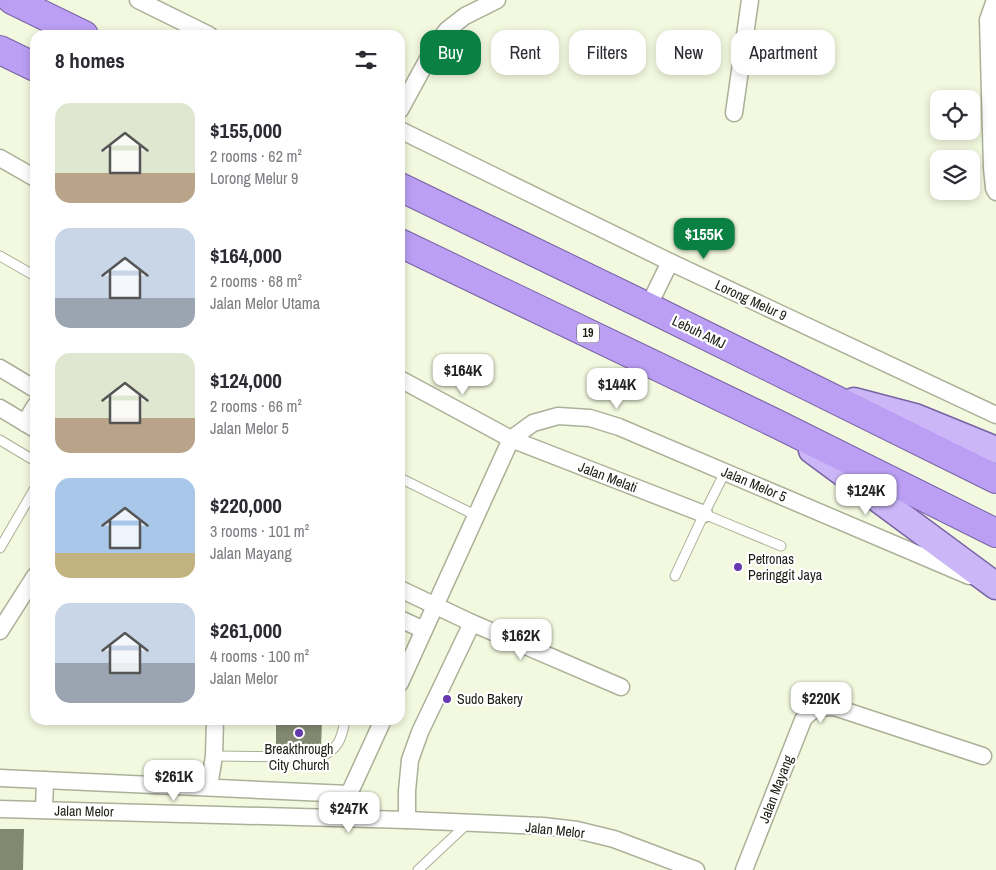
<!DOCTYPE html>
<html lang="en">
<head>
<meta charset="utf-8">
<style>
  body { margin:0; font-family:"Archivo Narrow",sans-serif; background:#f7f7f7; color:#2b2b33; height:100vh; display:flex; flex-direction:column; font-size:19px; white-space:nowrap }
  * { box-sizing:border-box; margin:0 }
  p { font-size:16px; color:#7c7c81 }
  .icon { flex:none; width:28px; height:28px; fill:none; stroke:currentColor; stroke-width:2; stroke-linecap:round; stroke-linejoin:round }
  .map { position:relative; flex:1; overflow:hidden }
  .side { position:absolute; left:30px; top:30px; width:375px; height:695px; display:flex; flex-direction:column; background:#fff; border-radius:15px; box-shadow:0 2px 8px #0003 }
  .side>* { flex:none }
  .hud { position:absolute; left:420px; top:30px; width:475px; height:45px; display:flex; gap:10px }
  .fabs { position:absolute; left:930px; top:90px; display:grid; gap:10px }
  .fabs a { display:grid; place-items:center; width:50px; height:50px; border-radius:10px; background:#fff; box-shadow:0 2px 8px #0003; font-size:25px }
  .price { position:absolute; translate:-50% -42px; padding:0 11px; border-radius:10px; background:#fff; color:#222; font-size:16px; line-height:32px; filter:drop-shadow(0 1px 2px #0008) }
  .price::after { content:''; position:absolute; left:50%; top:30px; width:15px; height:11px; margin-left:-8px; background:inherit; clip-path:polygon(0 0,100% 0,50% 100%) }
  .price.current { background:#0b8043; color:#fff }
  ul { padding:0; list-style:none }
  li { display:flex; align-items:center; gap:15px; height:125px; padding:0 25px }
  li span { display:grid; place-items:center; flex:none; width:140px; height:100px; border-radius:15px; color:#555 }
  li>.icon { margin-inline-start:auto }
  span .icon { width:60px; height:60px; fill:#fffc; stroke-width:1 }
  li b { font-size:21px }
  h2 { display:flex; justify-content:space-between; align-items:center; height:60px; padding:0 25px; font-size:21px }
  .pill { padding:0 18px; border-radius:15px; background:#fff; box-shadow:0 2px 8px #0003; font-size:18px; line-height:45px }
  .pill.current { background:#0b8043; color:#fff }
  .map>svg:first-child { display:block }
  .building { fill:#838870 }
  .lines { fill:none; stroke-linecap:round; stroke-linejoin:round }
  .service-casing { stroke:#abb098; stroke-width:11 }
  .minor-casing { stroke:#abb098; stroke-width:19 }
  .primary-casing { stroke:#7762a4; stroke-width:29 }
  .trunk-casing { stroke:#7762a4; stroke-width:30 }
  .service { stroke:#fff; stroke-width:9 }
  .minor { stroke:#fff; stroke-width:16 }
  .primary { stroke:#cbb7f7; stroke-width:26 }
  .trunk { stroke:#ba9ff4; stroke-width:28 }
  .poi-dot { fill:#6739b0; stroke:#fff; stroke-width:2 }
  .labels { text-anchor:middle; stroke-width:4.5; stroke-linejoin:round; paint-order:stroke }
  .shield { fill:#fff; stroke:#5f615a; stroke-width:1 }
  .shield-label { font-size:12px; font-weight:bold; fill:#1b1d14 }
  .street-label { font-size:14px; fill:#1b1d14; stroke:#fff }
  .poi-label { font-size:14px; fill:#1b1d14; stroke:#fff; text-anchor:start }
</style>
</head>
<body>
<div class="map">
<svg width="996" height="870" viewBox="0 0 996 870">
  <rect width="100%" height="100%" fill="#f3f9df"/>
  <g class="building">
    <polygon points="276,720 322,720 321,748 276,747"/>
    <polygon points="0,829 24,829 23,870 0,870"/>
  </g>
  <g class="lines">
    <defs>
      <g id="service">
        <polyline points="0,256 35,276"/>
        <polyline points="0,440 35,461"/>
        <polyline points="400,478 477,516"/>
        <polyline points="704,514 781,546"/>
        <polyline points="0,548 35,488"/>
        <polyline points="675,576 704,514 725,472"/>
        <path d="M214,756L319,757C338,751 342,738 345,720"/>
        <polyline points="418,870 467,824"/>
      </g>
      <g id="minor">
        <polyline points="138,0 209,35"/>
        <polyline points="995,0 988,20 992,168 994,188 996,192"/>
        <polyline points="400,110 435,46 447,30 465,16 497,0"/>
        <polyline points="734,113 750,0"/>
        <polyline points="400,130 670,262 996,415"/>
        <polyline points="0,158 35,178"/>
        <polyline points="648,307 670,262"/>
        <polyline points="0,368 35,389"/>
        <polyline points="400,379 511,439 704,514"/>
        <polyline points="0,408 35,429"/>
        <polyline points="25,423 35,406"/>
        <polyline points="400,589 472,623 621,687"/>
        <polyline points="400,619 424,630"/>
        <polyline points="0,631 35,576"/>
        <polyline points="400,683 511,439 533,423 558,416 590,418 619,427 969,576"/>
        <polyline points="0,778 349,794"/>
        <polyline points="209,787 214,756 215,720"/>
        <polyline points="349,805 349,794 383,720"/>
        <polyline points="0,809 407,820 543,826 577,830 614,839 696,870"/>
        <polyline points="44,810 45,780"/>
        <polyline points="407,820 407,791 410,760 420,732 472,623"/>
        <path d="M744,870L803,720C812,708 819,707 834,707L983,756"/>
      </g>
      <g id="primary">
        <polyline points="854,401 915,417 996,450"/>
        <polyline points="812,450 996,586"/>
      </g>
      <g id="trunk">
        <polyline points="12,0 84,35"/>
        <polyline points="0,50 35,67"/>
        <polyline points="400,187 648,307 996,479"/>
        <polyline points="400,243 775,423 996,533"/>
      </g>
    </defs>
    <use href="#service" class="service-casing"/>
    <use href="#minor" class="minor-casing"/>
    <use href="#primary" class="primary-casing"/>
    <use href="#trunk" class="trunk-casing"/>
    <use href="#service" class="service"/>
    <use href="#minor" class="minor"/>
    <use href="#primary" class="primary"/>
    <use href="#trunk" class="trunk"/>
  </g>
  <g class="poi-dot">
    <circle cx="738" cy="567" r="5"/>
    <circle cx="447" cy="699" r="5"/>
    <circle cx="299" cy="733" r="5"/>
  </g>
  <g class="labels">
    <rect class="shield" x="577" y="323.5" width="22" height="19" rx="4"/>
    <g class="shield-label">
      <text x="588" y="337">19</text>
    </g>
    <g class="street-label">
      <text transform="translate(751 300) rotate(25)" y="5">Lorong Melur 9</text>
      <text transform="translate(699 332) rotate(26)" y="5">Lebuh AMJ</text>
      <text transform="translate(608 477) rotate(21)" y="5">Jalan Melati</text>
      <text transform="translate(754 484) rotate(23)" y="5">Jalan Melor 5</text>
      <text transform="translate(776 789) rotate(-69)" y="5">Jalan Mayang</text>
      <text transform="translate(84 811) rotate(1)" y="5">Jalan Melor</text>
      <text transform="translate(555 830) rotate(6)" y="5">Jalan Melor</text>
    </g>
    <g class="poi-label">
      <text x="748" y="564">Petronas<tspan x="748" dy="16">Peringgit Jaya</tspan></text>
      <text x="457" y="704">Sudo Bakery</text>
      <text x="299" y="754" text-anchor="middle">Breakthrough<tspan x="299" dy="16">City Church</tspan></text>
    </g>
  </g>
</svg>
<div class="fabs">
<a><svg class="icon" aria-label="locate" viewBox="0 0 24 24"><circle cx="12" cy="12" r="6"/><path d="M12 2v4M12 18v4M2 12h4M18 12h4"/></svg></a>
<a><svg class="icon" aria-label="layers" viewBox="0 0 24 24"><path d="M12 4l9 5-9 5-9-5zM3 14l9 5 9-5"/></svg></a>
</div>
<b class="price current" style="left:704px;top:260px">$155K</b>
<b class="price" style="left:463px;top:396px">$164K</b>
<b class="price" style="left:617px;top:410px">$144K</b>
<b class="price" style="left:866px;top:516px">$124K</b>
<b class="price" style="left:521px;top:661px">$162K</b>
<b class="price" style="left:821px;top:724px">$220K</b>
<b class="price" style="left:174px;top:802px">$261K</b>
<b class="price" style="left:349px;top:834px">$247K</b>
<div class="hud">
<a class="pill current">Buy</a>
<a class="pill">Rent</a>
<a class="pill">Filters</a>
<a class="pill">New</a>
<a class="pill">Apartment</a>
</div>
<section class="side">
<h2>8 homes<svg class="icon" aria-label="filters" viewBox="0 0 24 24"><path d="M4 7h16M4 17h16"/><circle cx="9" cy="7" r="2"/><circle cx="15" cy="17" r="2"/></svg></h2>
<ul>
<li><span style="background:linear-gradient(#dfe7d0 70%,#b9a48a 0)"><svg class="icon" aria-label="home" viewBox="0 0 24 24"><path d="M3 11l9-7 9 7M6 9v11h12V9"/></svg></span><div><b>$155,000</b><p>2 rooms · 62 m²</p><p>Lorong Melur 9</p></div></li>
<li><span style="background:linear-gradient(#c9d6e8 70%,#9aa5b1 0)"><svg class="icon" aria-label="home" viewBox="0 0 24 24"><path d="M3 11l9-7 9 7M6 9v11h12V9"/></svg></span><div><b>$164,000</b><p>2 rooms · 68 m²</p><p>Jalan Melor Utama</p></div></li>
<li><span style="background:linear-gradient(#dfe7d0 65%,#b9a48a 0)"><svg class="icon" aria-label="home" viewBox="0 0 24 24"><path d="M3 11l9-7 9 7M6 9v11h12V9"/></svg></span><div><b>$124,000</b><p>2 rooms · 66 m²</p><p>Jalan Melor 5</p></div></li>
<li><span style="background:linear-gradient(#a9c7e8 75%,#c2b280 0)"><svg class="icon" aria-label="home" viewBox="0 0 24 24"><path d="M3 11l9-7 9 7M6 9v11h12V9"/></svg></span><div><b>$220,000</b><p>3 rooms · 101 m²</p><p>Jalan Mayang</p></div></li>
<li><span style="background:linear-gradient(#c9d6e8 60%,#9aa5b1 0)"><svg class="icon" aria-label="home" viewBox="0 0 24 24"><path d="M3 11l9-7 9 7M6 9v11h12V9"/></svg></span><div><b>$261,000</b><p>4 rooms · 100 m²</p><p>Jalan Melor</p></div></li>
</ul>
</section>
</div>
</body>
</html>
